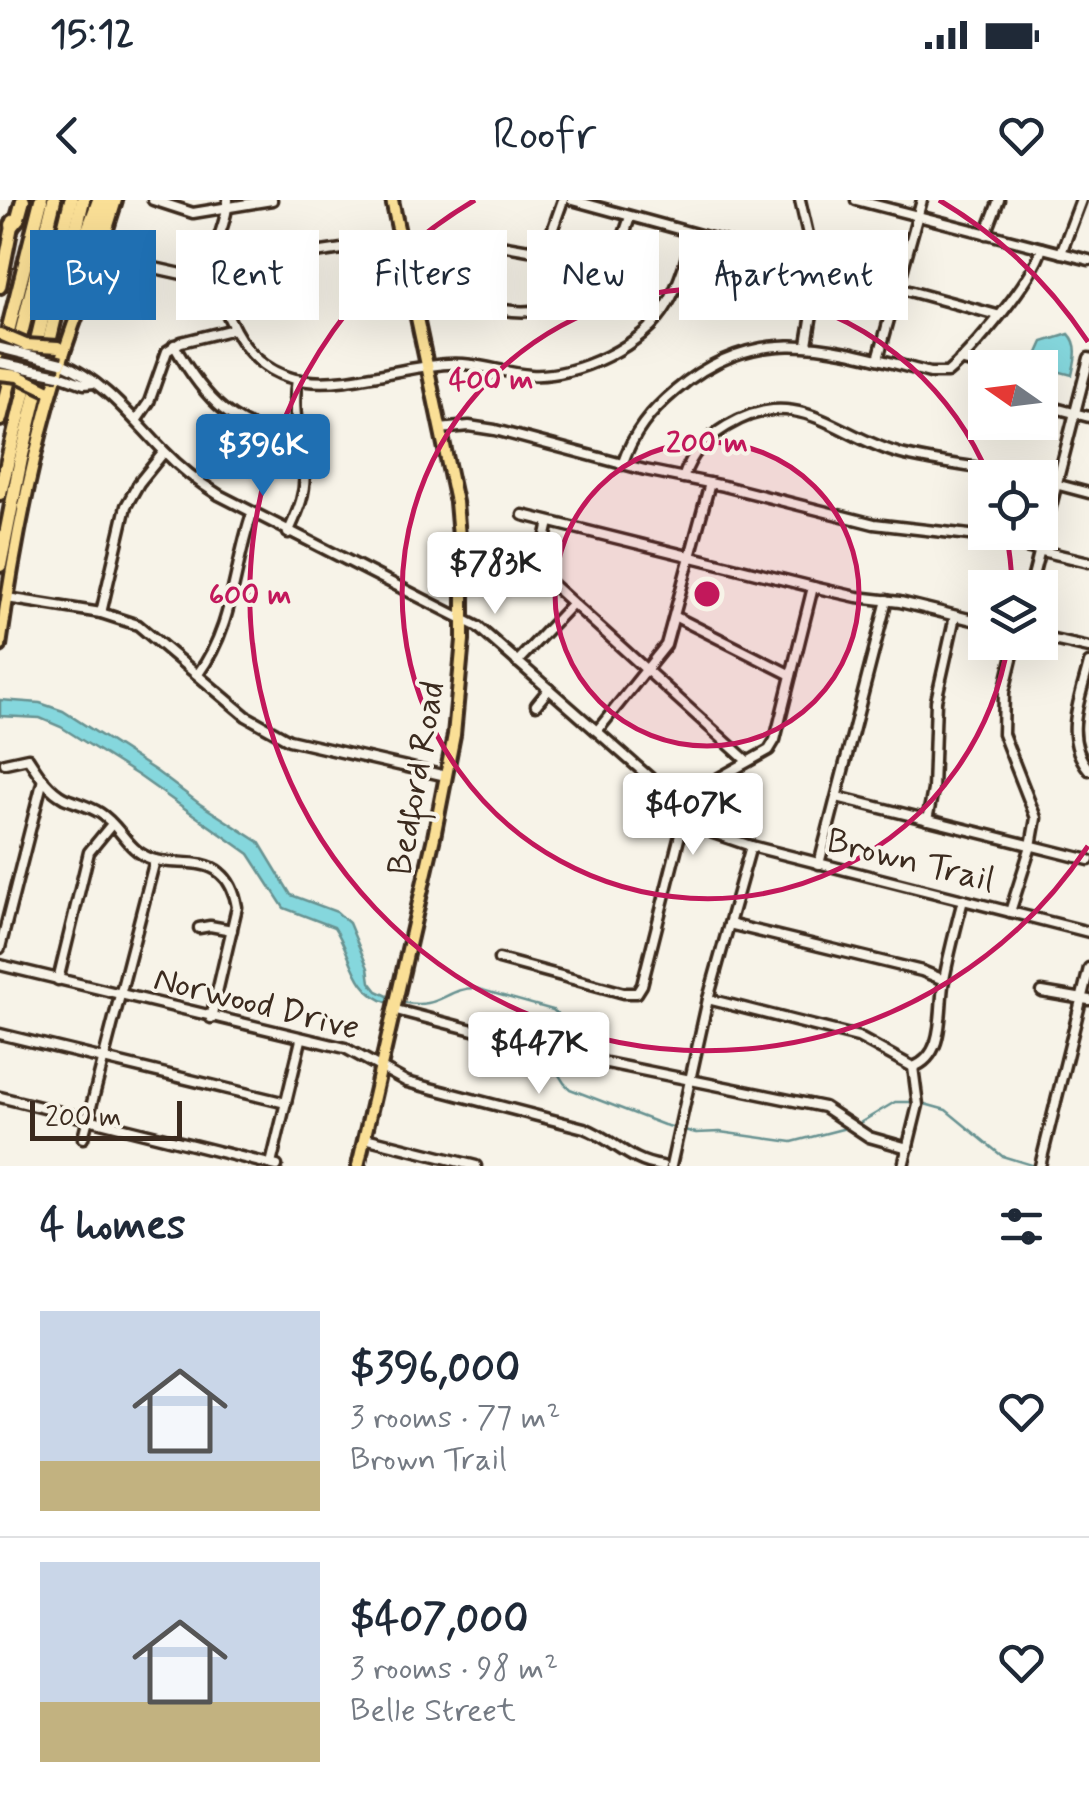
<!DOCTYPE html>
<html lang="en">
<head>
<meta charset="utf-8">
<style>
  body { margin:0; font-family:Mynerve,sans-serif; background:#f6f6f7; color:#1f2937; height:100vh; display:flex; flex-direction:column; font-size:38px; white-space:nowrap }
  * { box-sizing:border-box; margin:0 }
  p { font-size:32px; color:#747a83 }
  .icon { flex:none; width:55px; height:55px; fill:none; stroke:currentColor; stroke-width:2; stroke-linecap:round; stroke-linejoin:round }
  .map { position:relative; height:966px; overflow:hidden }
  .side { display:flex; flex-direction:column; background:#fff; flex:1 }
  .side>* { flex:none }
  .top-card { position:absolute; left:30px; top:30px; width:1030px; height:90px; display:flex; gap:20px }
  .needle { width:65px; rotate:284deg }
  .controls { position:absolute; left:968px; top:150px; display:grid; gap:20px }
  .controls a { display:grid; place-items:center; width:90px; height:90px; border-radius:0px; background:#fff; box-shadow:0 10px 40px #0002; font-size:50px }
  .scale { position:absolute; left:30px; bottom:25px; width:152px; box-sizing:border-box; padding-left:10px; border:5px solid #3b2a1e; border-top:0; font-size:28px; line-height:35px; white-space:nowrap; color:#3b2a1e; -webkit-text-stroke:8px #f7f3e8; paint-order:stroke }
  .price { position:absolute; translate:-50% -85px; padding:0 22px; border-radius:10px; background:#fff; color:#222; font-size:32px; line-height:65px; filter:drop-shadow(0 2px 5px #0008) }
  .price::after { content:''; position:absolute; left:50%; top:60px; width:30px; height:22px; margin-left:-15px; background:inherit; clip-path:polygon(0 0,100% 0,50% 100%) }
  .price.current { background:#1f6fb2; color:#fff }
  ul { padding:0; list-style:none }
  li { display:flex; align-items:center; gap:30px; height:250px; padding:0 40px }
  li+li { border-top:2px solid #e0e1e3 }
  li span { display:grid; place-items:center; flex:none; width:280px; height:200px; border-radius:0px; color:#555 }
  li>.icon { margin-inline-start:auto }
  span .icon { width:120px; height:120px; fill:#fffc; stroke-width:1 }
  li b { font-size:42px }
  h2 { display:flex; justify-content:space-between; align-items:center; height:120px; padding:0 40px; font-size:42px }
  .pill { padding:0 35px; border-radius:0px; background:#fff; box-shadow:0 10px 40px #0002; font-size:35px; line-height:90px }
  .pill.current { background:#1f6fb2; color:#fff }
  .status { display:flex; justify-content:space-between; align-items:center; height:70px; padding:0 50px; background:#fff; direction:ltr }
  .status svg { height:28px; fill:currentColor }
  header { display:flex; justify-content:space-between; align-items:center; height:130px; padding:0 40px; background:#fff; font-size:45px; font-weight:600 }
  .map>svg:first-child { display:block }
  .water { fill:#85d7dd; stroke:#679291; stroke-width:2.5 }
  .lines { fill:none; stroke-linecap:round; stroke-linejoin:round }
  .stream { stroke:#679291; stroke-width:2.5 }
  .minor-casing { stroke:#3b2a1e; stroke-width:15 }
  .major-casing { stroke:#3b2a1e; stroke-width:18 }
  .highway-casing { stroke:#3b2a1e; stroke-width:20 }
  .minor { stroke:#f7f3e8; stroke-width:8 }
  .major { stroke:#fadf96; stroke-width:10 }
  .highway { stroke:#fadf96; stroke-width:12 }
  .minor-bridge-casing { stroke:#3b2a1e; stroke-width:15; stroke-linecap:butt }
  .major-bridge-casing { stroke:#3b2a1e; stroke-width:18; stroke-linecap:butt }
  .minor-bridge { stroke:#f7f3e8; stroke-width:8 }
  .major-bridge { stroke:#fadf96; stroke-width:10 }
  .ring { fill:none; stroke:#c2185b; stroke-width:5 }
  .labels { text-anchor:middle; stroke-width:8; stroke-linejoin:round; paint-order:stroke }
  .street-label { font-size:35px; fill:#3b2a1e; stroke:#f7f3e8 }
  .centre { fill:#c2185b; stroke:#f7f3e8; stroke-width:5 }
  .ring-label { font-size:30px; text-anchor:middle; font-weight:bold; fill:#c2185b; stroke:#f7f3e8; stroke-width:8; stroke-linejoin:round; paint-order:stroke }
</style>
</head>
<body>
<div class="status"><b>15:12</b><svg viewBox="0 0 49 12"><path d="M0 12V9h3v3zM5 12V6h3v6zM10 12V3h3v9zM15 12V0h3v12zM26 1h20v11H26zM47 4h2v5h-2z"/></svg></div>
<header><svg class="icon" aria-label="back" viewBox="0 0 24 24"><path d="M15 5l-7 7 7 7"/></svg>Roofr<svg class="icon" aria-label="heart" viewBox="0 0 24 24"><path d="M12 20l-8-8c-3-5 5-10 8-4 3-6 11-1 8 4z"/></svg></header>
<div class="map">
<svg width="1089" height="966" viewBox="0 0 1089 966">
  <rect width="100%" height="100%" fill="#f7f3e8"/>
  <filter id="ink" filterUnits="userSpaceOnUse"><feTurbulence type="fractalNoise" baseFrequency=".01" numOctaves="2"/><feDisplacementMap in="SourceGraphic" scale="20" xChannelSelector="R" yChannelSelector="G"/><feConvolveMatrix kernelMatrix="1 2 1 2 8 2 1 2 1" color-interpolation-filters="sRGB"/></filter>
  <g filter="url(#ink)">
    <g class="water">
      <path d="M1069,134C1080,145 1075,161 1072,175L1038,166V153L1043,142Z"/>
      <path d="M0,500L40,503L63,511L156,571L200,604L259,642L291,695L337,712L349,723L368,768L370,782L377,791L390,797L389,803C353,793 352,753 334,727L284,708L249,654L139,576L61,527L40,518L0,516Z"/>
    </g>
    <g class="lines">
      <g class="stream">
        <path d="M402,802C439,811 446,788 475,788L553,810L559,815C555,842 547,869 570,889L664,925L696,933L720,932L792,942L850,927"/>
        <polyline points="921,903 946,910 1002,956 1035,966"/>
        <polyline points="858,924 895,902 913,902"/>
      </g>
      <defs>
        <g id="minor">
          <polyline points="153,0 193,13 272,0"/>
          <path d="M228,0C227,24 212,46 213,66C214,88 225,111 235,130C282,218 373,168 448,164C476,162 503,173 531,175C576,178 645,145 667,105C680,83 687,58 693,34"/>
          <polyline points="572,0 744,47 770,52 811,48"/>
          <polyline points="800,0 818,78 807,144"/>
          <polyline points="856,0 1089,60"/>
          <polyline points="986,34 999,0"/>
          <polyline points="1061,53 1081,0"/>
          <polyline points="132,63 200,78 315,53 430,36 450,36 529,50 544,41 552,31 563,0"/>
          <polyline points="752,82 761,50"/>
          <polyline points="898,88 997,115"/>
          <path d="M415,106C455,90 474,108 513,111C574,116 614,71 630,17"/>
          <path d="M174,145C206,202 233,229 300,241"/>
          <polyline points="878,159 922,0"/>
          <polyline points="960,160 971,163 985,174"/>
          <path d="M61,163C104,181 131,217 163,250C180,268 198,282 219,295L478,427L713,633L751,646L1089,732"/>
          <polyline points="59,175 84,184 94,183"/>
          <polyline points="1040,204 1089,217"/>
          <polyline points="136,221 149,202 167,151 181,142 234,129"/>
          <polyline points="440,229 469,226 495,230 645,270 724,286 874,324 978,336 1089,362"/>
          <path d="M622,265C633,233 650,212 675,191C759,119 835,148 930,173H947C973,151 1033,80 1042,48"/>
          <path d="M683,278C692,253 704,240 727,226C798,183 837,237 901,254C944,265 989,267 1032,278"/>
          <polyline points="1040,280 1089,293"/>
          <polyline points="523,315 813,387 857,397 900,402 985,423"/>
          <polyline points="549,322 539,366 544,377 747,561"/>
          <path d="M288,333C297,313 307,293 304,270C301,239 291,212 297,180"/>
          <polyline points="1030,388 1089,158"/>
          <polyline points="7,398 101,413 138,425 246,516 289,540 446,576"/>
          <polyline points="101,413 126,306 139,283 164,252"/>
          <polyline points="676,417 791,475"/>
          <polyline points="1040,437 1089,448"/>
          <polyline points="517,462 572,404"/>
          <path d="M1089,463C1080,500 1062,537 1089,570"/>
          <path d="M198,474C234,426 233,368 252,314"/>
          <polyline points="536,505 549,489"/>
          <polyline points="597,531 666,445 710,283"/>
          <path d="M5,563L28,558C38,573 47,589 64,598C76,603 89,606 100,613C121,626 126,650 152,659C172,666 204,658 220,673C230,681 235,695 237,707L211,818"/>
          <polyline points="837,597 1089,660"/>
          <polyline points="927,620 933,590 936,501 955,416"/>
          <polyline points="819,664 887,400"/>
          <polyline points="1010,712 1031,646 1036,618 1003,534 1004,492 1016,442"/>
          <polyline points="729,724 922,771 944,780"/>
          <polyline points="199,728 210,726 232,730"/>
          <polyline points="0,748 43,579"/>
          <polyline points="499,759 624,793 637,793 642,785 685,615 717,579 769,550 775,540 813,387"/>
          <path d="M0,765L345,848L407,882L584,928C613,939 629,962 662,966"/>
          <polyline points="58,780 89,652 112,624"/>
          <polyline points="1042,792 1089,800"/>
          <polyline points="708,799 858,837 913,867"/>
          <polyline points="396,810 527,844"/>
          <polyline points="0,834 286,903"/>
          <polyline points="596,854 602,862 824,907 869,937 908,948"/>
          <path d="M913,867C947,855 938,807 944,780C949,753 956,727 963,700"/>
          <polyline points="0,897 277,966"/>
          <polyline points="83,938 155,660"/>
          <polyline points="365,938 476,966"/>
          <polyline points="271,964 301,840"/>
          <polyline points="671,966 708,799 751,646"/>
          <polyline points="903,966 918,905 913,867"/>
          <polyline points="1040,966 1089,768"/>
        </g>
        <g id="major">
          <polyline points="92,77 116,0"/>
          <polyline points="0,87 13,21"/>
          <path d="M0,446C16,332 40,209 82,102"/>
          <polyline points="358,966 434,637 454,535 463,440 463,383 456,302 392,0"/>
        </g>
        <g id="highway">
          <polyline points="12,25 18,18 23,0"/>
          <polyline points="74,68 99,0"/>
          <polyline points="80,108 106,0"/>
          <polyline points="0,163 41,0"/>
          <polyline points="0,219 54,0"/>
          <polyline points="0,293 71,0"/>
          <polyline points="0,365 21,259 83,0"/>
        </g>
      </defs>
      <use href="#minor" class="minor-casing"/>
      <use href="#major" class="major-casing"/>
      <use href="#highway" class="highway-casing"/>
      <use href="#minor" class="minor"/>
      <use href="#major" class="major"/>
      <use href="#highway" class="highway"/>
      <defs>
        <g id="minor-bridge">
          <polyline points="0,148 61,163"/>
          <polyline points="0,163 59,175"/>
        </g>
        <g id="major-bridge">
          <polyline points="0,134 26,145 58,147"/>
          <polyline points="0,174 18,176 47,190"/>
        </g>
      </defs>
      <use href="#minor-bridge" class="minor-bridge-casing"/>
      <use href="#major-bridge" class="major-bridge-casing"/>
      <use href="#minor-bridge" class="minor-bridge"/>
      <use href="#major-bridge" class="major-bridge"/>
    </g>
  </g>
  <circle cx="707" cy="394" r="152" fill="#c2185b" fill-opacity=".12"/>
  <g class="ring">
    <circle cx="707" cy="394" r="152"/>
    <path d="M1008 444A305 305 0 1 1 989 277M1006 333A305 305 0 0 1 1012 386"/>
    <path d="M1088 646A457 457 0 1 1 475 0M939 0A457 457 0 0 1 1088 142"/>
  </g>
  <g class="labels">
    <g class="street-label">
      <text transform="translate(415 578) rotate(-80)" y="12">Bedford Road</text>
      <text transform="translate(911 659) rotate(14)" y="12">Brown Trail</text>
      <text transform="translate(257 802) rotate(14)" y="12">Norwood Drive</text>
    </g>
  </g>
  <circle cx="707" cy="394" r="15" class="centre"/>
  <g class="ring-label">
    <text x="491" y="189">400 m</text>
    <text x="707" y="252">200 m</text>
    <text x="250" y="404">600 m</text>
  </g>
</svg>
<div class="controls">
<a><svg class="needle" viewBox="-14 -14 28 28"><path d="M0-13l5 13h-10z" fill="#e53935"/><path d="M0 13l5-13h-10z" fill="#747a83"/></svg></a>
<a><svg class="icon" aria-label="locate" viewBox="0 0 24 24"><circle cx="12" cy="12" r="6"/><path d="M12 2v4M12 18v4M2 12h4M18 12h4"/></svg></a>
<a><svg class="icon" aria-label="layers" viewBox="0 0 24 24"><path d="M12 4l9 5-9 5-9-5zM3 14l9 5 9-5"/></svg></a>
</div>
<div class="scale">200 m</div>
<b class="price current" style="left:263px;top:299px">$396K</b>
<b class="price" style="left:495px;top:417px">$783K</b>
<b class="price" style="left:693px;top:658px">$407K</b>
<b class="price" style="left:539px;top:897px">$447K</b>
<div class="top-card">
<a class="pill current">Buy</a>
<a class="pill">Rent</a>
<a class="pill">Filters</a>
<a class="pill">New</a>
<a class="pill">Apartment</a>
</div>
</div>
<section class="side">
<h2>4 homes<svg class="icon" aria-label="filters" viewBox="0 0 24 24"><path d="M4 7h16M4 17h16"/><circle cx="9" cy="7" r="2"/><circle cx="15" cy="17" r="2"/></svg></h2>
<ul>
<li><span style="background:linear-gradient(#c9d6e8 75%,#c2b280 0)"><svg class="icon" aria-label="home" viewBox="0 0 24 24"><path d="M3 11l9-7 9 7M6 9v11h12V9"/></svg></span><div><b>$396,000</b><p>3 rooms · 77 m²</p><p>Brown Trail</p></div><svg class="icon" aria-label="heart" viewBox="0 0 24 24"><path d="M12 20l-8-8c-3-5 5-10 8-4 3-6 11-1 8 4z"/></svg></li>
<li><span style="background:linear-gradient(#c9d6e8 70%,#c2b280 0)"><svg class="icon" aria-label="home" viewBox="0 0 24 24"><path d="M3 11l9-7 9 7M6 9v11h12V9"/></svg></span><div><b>$407,000</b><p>3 rooms · 98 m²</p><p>Belle Street</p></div><svg class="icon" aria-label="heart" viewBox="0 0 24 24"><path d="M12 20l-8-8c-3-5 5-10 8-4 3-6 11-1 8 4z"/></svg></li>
</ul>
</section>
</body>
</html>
